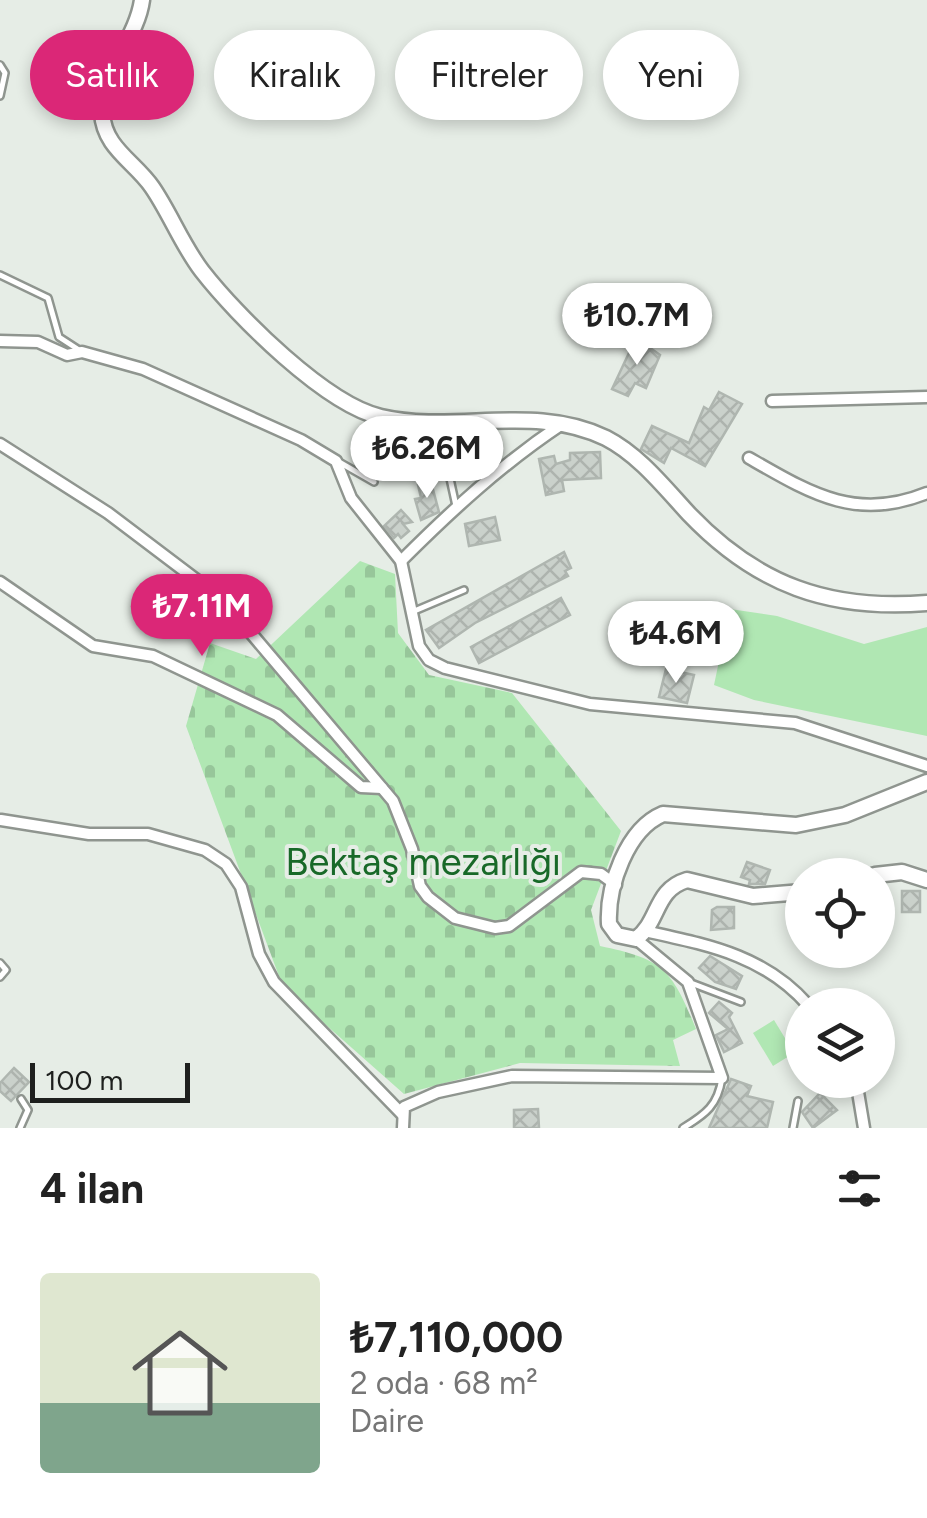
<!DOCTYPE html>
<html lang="tr">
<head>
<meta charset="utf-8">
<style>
  body { margin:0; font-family:Figtree,sans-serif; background:#f2f2f2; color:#222; height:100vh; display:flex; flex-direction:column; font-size:38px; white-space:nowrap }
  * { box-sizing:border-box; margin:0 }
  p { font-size:32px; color:#767676 }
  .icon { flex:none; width:55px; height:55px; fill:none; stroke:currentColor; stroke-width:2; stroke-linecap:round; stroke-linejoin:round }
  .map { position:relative; height:1128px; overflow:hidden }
  .drawer { display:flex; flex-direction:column; background:#fff; flex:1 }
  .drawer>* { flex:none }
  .banner { position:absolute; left:30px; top:30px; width:868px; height:90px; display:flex; gap:20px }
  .controls { position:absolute; left:785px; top:858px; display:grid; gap:20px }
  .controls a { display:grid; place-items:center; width:110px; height:110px; border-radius:50%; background:#fff; box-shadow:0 5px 15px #0003; font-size:50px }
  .scale { position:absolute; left:30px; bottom:25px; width:160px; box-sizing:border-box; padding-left:10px; border:5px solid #1e201e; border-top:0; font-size:28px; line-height:35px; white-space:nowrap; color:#1e201e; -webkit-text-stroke:8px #e6ede6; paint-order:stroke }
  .price { position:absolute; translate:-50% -85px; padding:0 22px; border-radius:35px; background:#fff; color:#222; font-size:32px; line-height:65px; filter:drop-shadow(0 2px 5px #0008) }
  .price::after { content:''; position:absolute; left:50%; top:60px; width:30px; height:22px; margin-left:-15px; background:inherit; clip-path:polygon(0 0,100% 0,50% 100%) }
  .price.on { background:#db2777; color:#fff }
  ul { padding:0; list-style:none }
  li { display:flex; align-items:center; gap:30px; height:250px; padding:0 40px }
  li span { display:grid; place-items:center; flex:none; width:280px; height:200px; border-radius:10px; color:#555 }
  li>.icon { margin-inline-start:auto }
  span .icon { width:120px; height:120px; fill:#fffc; stroke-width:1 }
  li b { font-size:42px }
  h2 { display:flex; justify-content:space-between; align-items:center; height:120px; padding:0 40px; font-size:42px }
  .chip { padding:0 35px; border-radius:45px; background:#fff; box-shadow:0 5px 15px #0003; font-size:35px; line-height:90px }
  .chip.on { background:#db2777; color:#fff }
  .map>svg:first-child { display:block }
  .green { fill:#b0e7b3 }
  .cemetery { fill:url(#cemetery-stones) }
  .building { fill:url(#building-cross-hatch); stroke:#afb6b0; stroke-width:2.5 }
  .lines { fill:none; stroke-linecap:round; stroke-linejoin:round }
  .lane-casing { stroke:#8f958f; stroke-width:10 }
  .street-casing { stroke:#8f958f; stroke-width:15 }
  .secondary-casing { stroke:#8f958f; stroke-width:19 }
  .lane { stroke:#fff; stroke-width:5 }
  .street { stroke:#fff; stroke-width:10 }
  .secondary { stroke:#fff; stroke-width:14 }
  .labels { text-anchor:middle; stroke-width:8; stroke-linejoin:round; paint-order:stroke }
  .park-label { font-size:38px; fill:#186928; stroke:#e6ede6 }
</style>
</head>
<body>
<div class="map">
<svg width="927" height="1128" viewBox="0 0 927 1128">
  <defs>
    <pattern id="cemetery-stones" width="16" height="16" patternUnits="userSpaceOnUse" patternTransform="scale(2.5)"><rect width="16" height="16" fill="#b0e7b3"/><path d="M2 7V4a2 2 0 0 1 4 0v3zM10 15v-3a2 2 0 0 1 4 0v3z" fill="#97c69a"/></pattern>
    <pattern id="building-cross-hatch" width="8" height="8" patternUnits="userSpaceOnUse" patternTransform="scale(2.5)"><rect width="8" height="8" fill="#cad1cb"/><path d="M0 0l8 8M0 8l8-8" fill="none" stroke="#adb3ae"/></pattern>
  </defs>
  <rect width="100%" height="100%" fill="#e6ede6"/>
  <g class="green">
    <polygon points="730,609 777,616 864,644 927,627 927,736 754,700 714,685"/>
    <polygon points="774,1020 794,1053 773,1066 753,1033"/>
  </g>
  <path class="cemetery" d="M360,561L395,574L398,633L429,675L512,693L621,831L591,910L600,946C664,959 672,970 696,1029L673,1040L680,1066L520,1063L404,1094L283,987L186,726L210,643L256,659Z"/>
  <g class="building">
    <polygon points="636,338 660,355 646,388 635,383 628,396 612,389"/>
    <polygon points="719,392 742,404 705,466 671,448 664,463 641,449 652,426 689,443 704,407 709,410"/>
    <polygon points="600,452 601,478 562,480 564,491 546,495 539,459 554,456 556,464 570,460 570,453"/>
    <polygon points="431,482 439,512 421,520 415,499 421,498 418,485"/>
    <polygon points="401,510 412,522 403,524 409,531 401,538 398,534 394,538 384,526"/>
    <polygon points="495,517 500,540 469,546 465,524"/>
    <polygon points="564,552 571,568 565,571 568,576 475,623 439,648 426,630"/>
    <polygon points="561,598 570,615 479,663 471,647"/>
    <polygon points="666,669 694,675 687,703 659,697"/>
    <polygon points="747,862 770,870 765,884 749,884 750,880 741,877"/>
    <rect x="902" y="891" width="18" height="21"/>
    <polygon points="717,907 734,907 734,928 711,930 712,910"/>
    <polygon points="710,956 742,976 736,989 715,982 699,968"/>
    <polygon points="719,1002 732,1013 729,1017 742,1043 724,1052 716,1035 728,1029 709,1013"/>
    <polygon points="14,1068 29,1082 11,1101 0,1091 0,1083"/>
    <polygon points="731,1079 751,1086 747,1096 773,1102 767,1128 709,1128"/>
    <polygon points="820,1093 837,1110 813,1128 802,1112"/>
    <polygon points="538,1109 539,1128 514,1128 514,1110"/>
  </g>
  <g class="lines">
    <defs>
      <g id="lane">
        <polyline points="0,65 5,73 0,96"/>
        <polyline points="0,275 48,298 59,337 79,350"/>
        <polyline points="442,442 456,506"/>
        <polyline points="339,462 374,482"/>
        <polyline points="412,612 464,590"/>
        <polyline points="0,963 6,970 0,977"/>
        <polyline points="691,983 741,1002"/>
        <polyline points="20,1128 28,1110 21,1099"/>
        <path d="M683,1128C706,1114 718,1105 722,1078"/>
        <polyline points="793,1128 798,1101"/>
      </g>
      <g id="street">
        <polyline points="0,341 38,342 67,355 82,352 143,369 301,440 336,461 351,498 401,561 419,646 429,660 445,668 590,704 795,723 927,766"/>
        <polyline points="772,401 927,397"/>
        <polyline points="0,444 108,513 223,600 393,801 412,849 420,886 428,897 455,918 495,928 509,926 581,872 601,874 616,885"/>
        <path d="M749,458C810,493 856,522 927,493"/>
        <path d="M401,561C452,510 502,464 562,424"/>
        <polyline points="0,582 93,646 153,656 277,715 361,787 382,788"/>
        <polyline points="1,820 89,834 148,834 205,850 226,864 241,887 259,954 274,982 403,1115"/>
        <path d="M645,931C708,945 764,955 808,1005"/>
        <polyline points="856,1080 864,1128"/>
        <polyline points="403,1128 404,1107 438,1092 512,1076 722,1078 688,982 636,939"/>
      </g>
      <g id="secondary">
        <path d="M142,0C137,38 100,75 102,113C104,148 134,161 152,187C170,213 182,245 202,271C237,316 326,405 381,417C455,434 535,403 606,438C639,455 664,487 689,514C757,585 829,611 927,603"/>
        <polyline points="875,875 902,872 927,880"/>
        <path d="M802,892L753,896L687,880C654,890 660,921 636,939L617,935L609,924C607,886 627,829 663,814L796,825L845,815L927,782"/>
      </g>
    </defs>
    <use href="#lane" class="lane-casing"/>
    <use href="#street" class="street-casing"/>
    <use href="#secondary" class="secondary-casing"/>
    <use href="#lane" class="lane"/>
    <use href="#street" class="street"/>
    <use href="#secondary" class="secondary"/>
  </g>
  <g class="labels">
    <g class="park-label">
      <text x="423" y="875">Bektaş mezarlığı</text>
    </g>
  </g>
</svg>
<div class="controls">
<a><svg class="icon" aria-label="locate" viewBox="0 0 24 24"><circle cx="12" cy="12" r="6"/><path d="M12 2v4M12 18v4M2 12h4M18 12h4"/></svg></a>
<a><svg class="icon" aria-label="layers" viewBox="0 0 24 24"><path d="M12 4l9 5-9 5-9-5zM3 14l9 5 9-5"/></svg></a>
</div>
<div class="scale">100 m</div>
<b class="price" style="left:637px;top:368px">₺10.7M</b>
<b class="price" style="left:427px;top:501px">₺6.26M</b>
<b class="price on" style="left:202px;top:659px">₺7.11M</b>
<b class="price" style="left:676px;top:686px">₺4.6M</b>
<div class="banner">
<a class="chip on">Satılık</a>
<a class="chip">Kiralık</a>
<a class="chip">Filtreler</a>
<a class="chip">Yeni</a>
</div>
</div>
<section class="drawer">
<h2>4 ilan<svg class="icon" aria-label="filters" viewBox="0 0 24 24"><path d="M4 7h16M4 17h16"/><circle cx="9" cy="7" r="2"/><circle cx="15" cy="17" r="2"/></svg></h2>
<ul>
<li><span style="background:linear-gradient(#dfe7d0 65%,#7fa58c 0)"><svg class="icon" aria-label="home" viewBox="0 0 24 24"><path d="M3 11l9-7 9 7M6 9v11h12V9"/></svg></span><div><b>₺7,110,000</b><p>2 oda · 68 m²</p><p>Daire</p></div></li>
</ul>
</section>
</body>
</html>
